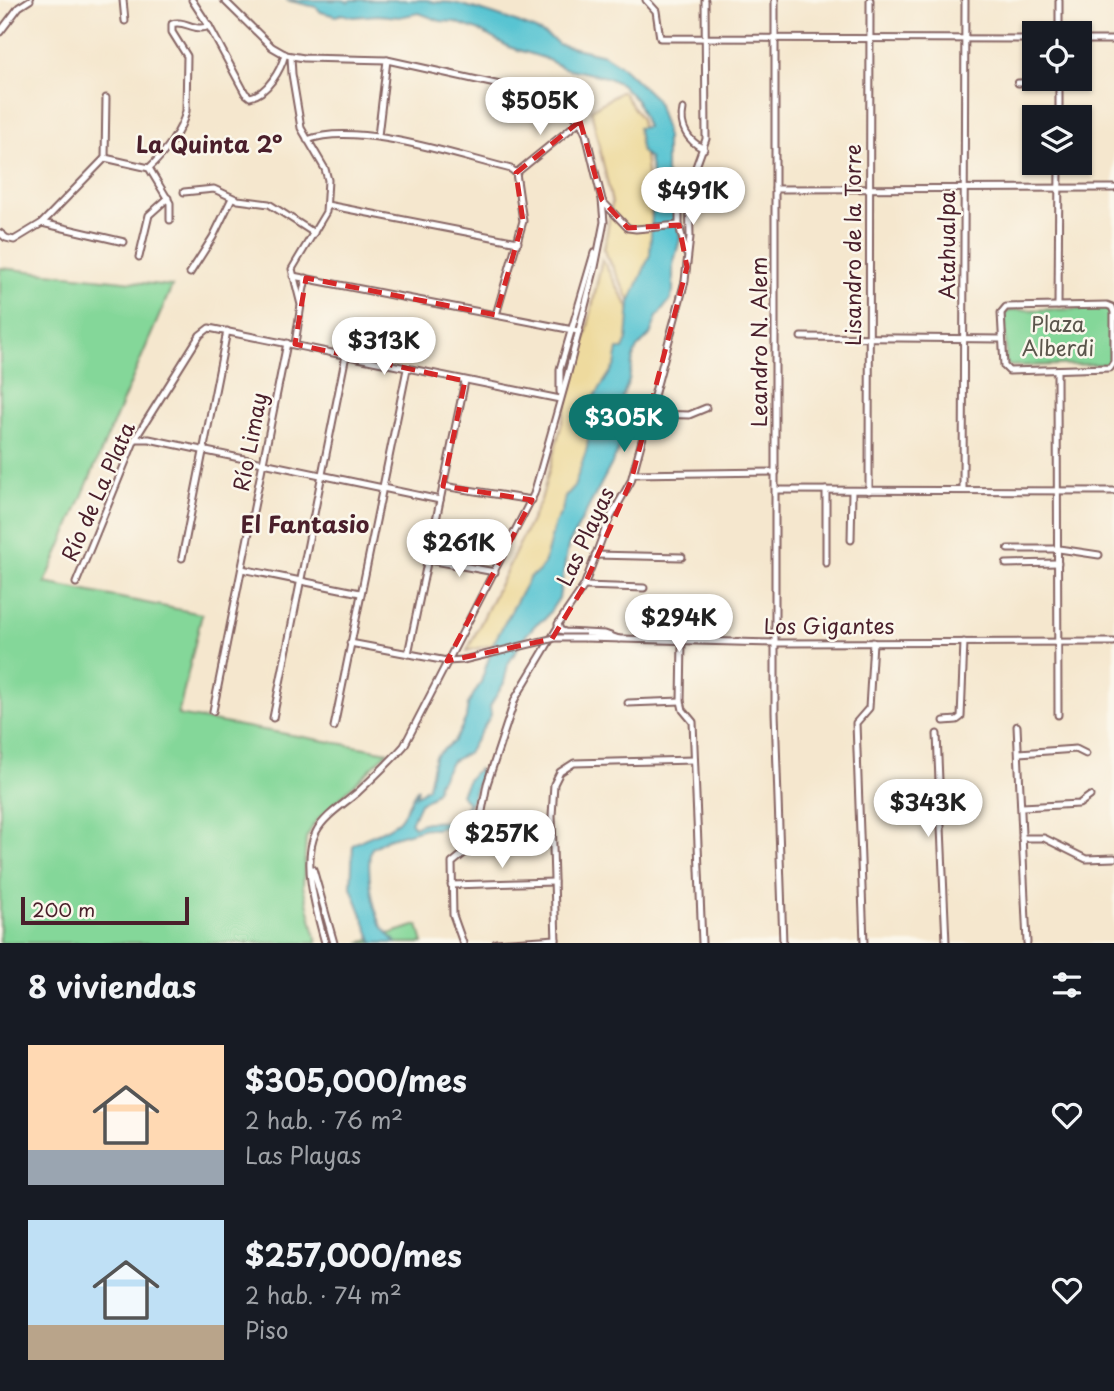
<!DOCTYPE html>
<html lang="es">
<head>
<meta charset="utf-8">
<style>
  body { margin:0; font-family:"Playpen Sans",sans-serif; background:#242831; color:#f1f3f6; height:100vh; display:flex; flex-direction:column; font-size:26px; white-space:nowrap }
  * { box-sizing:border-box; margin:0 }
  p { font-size:23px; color:#9ea1a6 }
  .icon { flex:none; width:38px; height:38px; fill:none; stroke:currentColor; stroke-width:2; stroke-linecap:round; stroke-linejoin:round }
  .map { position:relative; height:943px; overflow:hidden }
  .sheet { display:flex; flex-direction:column; background:#171b24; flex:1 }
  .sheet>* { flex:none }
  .controls { position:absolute; left:1022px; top:21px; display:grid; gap:14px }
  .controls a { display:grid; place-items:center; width:70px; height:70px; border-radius:0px; background:#171b24; box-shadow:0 2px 5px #0004; font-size:35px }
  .scale { position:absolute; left:21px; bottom:18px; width:168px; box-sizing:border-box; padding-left:7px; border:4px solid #4a1f2b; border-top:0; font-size:19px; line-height:24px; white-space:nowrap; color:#4a1f2b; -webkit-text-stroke:5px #fbf7ec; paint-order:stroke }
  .price { position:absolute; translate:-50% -60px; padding:0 16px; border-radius:24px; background:#fff; color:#222; font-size:23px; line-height:46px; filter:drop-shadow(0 2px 4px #0008) }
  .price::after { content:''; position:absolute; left:50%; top:42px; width:21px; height:16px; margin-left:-10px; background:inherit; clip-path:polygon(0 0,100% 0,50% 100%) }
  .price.current { background:#0f766e; color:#fff }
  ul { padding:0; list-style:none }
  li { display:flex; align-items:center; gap:21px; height:175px; padding:0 28px }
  li span { display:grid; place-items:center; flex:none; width:196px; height:140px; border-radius:0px; color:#555 }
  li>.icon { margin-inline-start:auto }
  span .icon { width:84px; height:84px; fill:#fffc; stroke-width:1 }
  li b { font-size:30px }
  h2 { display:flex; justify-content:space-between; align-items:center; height:84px; padding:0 28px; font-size:30px }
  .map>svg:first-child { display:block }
  .green { fill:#84d799; stroke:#677b62; stroke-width:2 }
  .sand { fill:#eeda9e; stroke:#9c7c64; stroke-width:2 }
  .water { fill:#58c4d2; stroke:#51727e; stroke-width:2 }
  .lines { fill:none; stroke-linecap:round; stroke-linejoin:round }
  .street-casing { stroke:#866564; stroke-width:9 }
  .street { stroke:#fff; stroke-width:5 }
  .street-bridge-casing { stroke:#866564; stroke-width:9; stroke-linecap:butt }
  .street-bridge { stroke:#fff; stroke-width:5 }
  .marked { fill:none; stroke:#d62828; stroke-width:5; stroke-dasharray:14 9; stroke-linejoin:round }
  .labels { text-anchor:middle; stroke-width:5; stroke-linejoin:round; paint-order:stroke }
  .street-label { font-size:21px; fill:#4a1f2b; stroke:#fbf7ec }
  .park-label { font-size:21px; fill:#5b564c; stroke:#fbf7ec }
  .neighbourhood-label { font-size:23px; font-weight:bold; fill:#4a1f2b; stroke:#fbf7ec }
</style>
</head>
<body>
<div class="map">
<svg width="1114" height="943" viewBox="0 0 1114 943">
  <rect width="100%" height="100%" fill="#fbf7ec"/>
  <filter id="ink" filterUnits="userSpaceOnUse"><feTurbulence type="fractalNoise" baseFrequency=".0143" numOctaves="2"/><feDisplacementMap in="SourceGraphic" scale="14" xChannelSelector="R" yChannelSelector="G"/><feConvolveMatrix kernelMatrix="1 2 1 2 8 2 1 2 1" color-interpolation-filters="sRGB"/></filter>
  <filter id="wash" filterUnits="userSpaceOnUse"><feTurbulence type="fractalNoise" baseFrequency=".00686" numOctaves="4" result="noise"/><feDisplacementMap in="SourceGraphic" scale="28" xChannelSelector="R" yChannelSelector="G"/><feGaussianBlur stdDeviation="1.57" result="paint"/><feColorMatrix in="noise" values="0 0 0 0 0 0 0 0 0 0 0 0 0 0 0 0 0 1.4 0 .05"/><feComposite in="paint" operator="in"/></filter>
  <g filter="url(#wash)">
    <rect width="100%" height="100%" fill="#f5e7ce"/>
    <g class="green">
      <polygon points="0,268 172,286 45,583 202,614 178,715 388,752 315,822 306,838 303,886 317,943 0,943"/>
      <polygon points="1106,309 1109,312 1110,361 1106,364 1010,366 1006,363 1005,314 1010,310"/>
      <polygon points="418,925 423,943 359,943"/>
    </g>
    <g class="sand">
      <polygon points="622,91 641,119 656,254 639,319 604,250 612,203 591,110"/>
      <polygon points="602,259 636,321 545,568 499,643 467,651 541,500 587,331"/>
    </g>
    <path class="water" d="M286,0H343L348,2L351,0H427C437,4 444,1 454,3C475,8 546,29 558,44L604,55L621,66L656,99L666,131V174L670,178L675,200L680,239L673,265V292L670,300L657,317L650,335L637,348L633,358L629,380L620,403L621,434L618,452L568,546L559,598L545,619L537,623L526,635L508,664L504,683L490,706L491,715L468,753L452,761L438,783L437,790L431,797L420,803L411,823L414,827C437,813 447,835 468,804L461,794C466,784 469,775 479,769L481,773C472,797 470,821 443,827C436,829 433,830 426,828L387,839L371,849C366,868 372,908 382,926C386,932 392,937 396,943H373L351,887L353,845C367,835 386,833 398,821C408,811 409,798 418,788L416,796L428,787L435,756L453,742L459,733L466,718L468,704L481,682L494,642L530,577L538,572L544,564L555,523L562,511L565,497L574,487L587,448L593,399L615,365L618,349H623L627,340L630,302L650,255L652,214L656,196L649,158L641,151L638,128L647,127L637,101L621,84L606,77L564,68L544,58L509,47L480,31L455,22L440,21L419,13L399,17L378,15L353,17L342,14L336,16L321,12L316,7Z"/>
  </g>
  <g filter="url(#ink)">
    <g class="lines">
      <defs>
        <g id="street">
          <polyline points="123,0 125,21"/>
          <path d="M224,0L272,47L286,55L304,58L387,60L500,85L570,112L580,121L586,134L602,200L604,222L595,267L567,377L534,494L404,746C390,762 374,777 358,792C344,804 324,816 316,832C301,862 317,913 325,943"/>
          <polyline points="646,0 656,11 660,38 1034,39"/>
          <polyline points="775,0 775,712 783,943"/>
          <polyline points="1059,0 1059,33"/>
          <path d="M209,26L245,93L250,97C267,94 281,70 285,54"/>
          <polyline points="0,32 19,7 30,0"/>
          <polyline points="1080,40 1114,40"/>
          <polyline points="291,57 292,74 301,128 325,169 328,180 326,212 292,269 301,305 295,344"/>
          <polyline points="1018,83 1059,82"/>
          <path d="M683,109C679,127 688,141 704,149"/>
          <polyline points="1059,117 1059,79"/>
          <polyline points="378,136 387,60"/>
          <path d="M307,140C357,121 458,156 511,169L516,173"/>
          <polyline points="105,158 149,168 170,203 170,220"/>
          <path d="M149,168C164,154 182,131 186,111L187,56L172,32V24C184,19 195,33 209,26L192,0"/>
          <polyline points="516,173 580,121"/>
          <polyline points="775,189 1114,188"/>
          <polyline points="184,192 214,189 238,200 269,204 314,233"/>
          <polyline points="603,202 628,228 636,229 679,225 686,253"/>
          <polyline points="327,205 518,242"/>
          <polyline points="42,223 124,242"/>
          <polyline points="679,225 679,202 688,183"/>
          <polyline points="0,233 6,238 14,240 42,223 105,158 106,98"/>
          <polyline points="139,257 149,215 168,198"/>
          <polyline points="190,273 213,237 232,198"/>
          <polyline points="293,276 578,331"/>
          <polyline points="301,302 306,278"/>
          <polygon points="1107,305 1112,307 1114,312 1114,362 1110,368 1009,371 1004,366 1001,313 1006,307"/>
          <polyline points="1058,306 1059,163"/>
          <polyline points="496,315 523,221 516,173"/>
          <polyline points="801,337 1001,339"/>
          <polyline points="1057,370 1058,715"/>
          <polyline points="560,392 560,369 594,253"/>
          <polyline points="649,414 689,415 706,408"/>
          <polyline points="135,439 149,439 440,500"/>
          <polyline points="633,474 776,472"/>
          <polyline points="443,486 532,500"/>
          <polyline points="776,490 1114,491"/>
          <polyline points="963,490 965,0"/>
          <polyline points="869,491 870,0"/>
          <polyline points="851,540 852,491"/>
          <polyline points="1008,549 1059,549 1099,555"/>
          <polyline points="595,555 682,557"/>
          <polyline points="182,558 227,331"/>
          <polyline points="429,560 495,572"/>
          <polyline points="826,563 826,490"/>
          <polyline points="1006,564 1058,563"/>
          <polyline points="242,569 360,593"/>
          <polyline points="76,583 135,439 200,335 209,328 560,399"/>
          <polyline points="584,586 644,588"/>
          <polyline points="585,638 775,643 1114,642"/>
          <polyline points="619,639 605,634 565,632 560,630 558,624 584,586 608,522 631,481 685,281 690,237 689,186 706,139 705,0"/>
          <polyline points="682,641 681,701 683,710 693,722 702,943"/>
          <polyline points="350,643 447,661 463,660"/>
          <polyline points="408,654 465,381"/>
          <polyline points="628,703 681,701"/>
          <polyline points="213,711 287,343"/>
          <polyline points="273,718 346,355"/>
          <polyline points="944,721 957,720 961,717 964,642"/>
          <polyline points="1017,726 1027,943"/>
          <polyline points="334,727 407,369"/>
          <polyline points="937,734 946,943"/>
          <polyline points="1019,753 1076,749 1086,754"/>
          <polyline points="1022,807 1079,804 1090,796"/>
          <polyline points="1022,838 1044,838 1086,859 1114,858"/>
          <polyline points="313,869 334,943"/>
          <polyline points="451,885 554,882"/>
          <polyline points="463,943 453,915 452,863 463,854 469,837 480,822 487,784 515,699 558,627"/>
          <polyline points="496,943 556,939"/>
          <polyline points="556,943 552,816 554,784 560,772 574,763 694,760"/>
          <polyline points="864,943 856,723 869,708 873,642"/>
        </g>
      </defs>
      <use href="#street" class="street-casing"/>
      <use href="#street" class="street"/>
      <defs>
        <polyline id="street-bridge" points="463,660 555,638 585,638"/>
      </defs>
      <use href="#street-bridge" class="street-bridge-casing"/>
      <use href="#street-bridge" class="street-bridge"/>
    </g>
  </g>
  <path class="marked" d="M580,121L602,200L628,228L679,225L687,267L631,481L584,586L552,639L447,661L532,500L443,486L465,381L295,344L306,278L496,315L523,221L516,173Z"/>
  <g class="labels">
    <g class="street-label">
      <text transform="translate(854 245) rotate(-90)" y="7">Lisandro de la Torre</text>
      <text transform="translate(948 245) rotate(-90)" y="7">Atahualpa</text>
      <text transform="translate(760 342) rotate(-90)" y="7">Leandro N. Alem</text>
      <text transform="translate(251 442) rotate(-79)" y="7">Río Limay</text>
      <text transform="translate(99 492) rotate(-66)" y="7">Río de La Plata</text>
      <text transform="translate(586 537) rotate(-65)" y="7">Las Playas</text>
      <text x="829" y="634">Los Gigantes</text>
    </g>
    <g class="park-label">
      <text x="1058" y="332">Plaza<tspan x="1058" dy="24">Alberdi</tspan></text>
    </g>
    <g class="neighbourhood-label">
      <text x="209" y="153">La Quinta 2°</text>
      <text x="305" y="533">El Fantasio</text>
    </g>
  </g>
</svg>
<div class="controls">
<a><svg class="icon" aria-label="locate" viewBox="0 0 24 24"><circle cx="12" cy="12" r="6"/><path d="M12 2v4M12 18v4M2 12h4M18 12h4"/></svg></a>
<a><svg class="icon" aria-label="layers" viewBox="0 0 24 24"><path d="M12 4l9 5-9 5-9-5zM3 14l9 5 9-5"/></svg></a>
</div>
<div class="scale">200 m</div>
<b class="price" style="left:540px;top:137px">$505K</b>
<b class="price" style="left:693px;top:227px">$491K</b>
<b class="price" style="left:384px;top:377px">$313K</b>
<b class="price current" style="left:624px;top:454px">$305K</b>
<b class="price" style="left:459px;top:579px">$261K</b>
<b class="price" style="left:679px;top:654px">$294K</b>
<b class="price" style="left:928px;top:839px">$343K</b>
<b class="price" style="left:502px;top:870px">$257K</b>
</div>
<section class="sheet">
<h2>8 viviendas<svg class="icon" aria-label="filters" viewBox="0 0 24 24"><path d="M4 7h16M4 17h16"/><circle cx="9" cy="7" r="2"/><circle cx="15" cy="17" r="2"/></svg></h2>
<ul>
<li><span style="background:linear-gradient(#ffd9b3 75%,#9aa5b1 0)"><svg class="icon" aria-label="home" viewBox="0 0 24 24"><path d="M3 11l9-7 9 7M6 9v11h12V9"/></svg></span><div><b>$305,000/mes</b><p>2 hab. · 76 m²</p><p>Las Playas</p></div><svg class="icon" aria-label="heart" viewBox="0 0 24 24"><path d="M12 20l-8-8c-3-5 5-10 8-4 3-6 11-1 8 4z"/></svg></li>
<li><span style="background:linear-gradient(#bfe0f5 75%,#b9a48a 0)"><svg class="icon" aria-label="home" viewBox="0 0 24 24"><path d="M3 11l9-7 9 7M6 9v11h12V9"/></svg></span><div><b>$257,000/mes</b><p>2 hab. · 74 m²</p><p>Piso</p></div><svg class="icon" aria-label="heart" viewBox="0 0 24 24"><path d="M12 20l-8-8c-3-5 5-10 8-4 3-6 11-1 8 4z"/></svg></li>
</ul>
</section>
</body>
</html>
